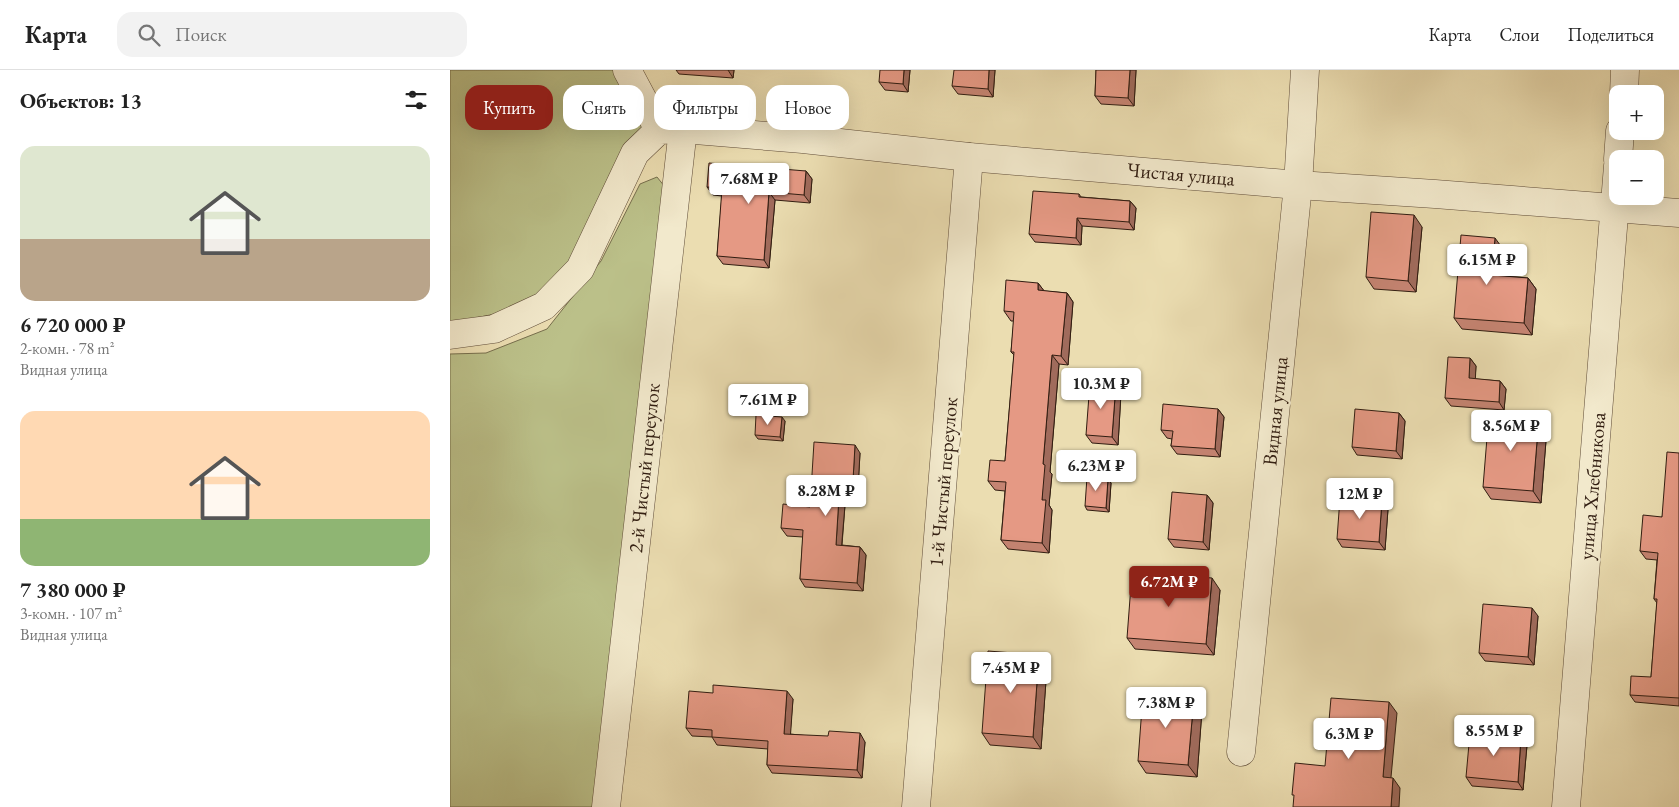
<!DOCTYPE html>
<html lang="ru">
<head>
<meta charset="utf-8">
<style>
  body { margin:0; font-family:"EB Garamond",serif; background:#f2f2f2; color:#222; height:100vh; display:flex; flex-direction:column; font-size:19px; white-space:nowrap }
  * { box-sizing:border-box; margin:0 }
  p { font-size:16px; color:#767676 }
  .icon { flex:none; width:28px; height:28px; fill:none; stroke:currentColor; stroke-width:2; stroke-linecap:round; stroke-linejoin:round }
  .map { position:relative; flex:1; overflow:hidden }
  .sheet { display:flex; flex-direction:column; background:#fff; width:450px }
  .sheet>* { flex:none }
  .banner { position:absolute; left:15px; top:15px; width:475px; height:45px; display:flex; gap:10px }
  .buttons { position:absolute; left:1159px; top:15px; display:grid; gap:10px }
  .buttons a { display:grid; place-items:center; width:55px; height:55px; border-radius:10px; background:#fff; box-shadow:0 5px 20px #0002; font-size:25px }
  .price { position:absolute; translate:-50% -42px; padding:0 11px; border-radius:5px; background:#fff; color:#222; font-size:16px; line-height:32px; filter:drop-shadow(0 1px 2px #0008) }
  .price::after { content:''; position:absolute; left:50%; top:30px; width:15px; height:11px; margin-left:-8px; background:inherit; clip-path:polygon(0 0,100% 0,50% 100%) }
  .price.selected { background:#8f2418; color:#fff }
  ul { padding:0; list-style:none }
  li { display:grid; align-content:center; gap:10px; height:265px; padding:0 20px }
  li span { display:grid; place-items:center; height:155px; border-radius:15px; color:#555 }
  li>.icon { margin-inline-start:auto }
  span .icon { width:90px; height:90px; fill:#fffc; stroke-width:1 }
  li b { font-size:21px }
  h2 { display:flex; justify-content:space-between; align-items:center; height:60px; padding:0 20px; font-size:21px }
  .pill { padding:0 18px; border-radius:15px; background:#fff; box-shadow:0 5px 20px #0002; font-size:18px; line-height:45px }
  .pill.selected { background:#8f2418; color:#fff }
  header { display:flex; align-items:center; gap:30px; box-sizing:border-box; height:70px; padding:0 25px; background:#fff; border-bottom:1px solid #e0e0e0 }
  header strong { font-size:24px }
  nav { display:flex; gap:28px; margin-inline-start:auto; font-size:18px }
  .search { width:350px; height:45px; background:#f2f2f2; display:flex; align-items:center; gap:12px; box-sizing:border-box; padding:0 18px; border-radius:15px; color:#767676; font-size:19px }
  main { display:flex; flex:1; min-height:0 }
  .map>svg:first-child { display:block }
  .green { fill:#bbc089; stroke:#766e4d }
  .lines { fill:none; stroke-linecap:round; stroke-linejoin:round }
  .street-casing { stroke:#604d39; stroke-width:29 }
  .street { stroke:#f2e9cc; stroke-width:28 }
  .wall { fill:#c58472; stroke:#311d11 }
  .shaded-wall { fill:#a06b5c; stroke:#311d11 }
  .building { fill:#e59984; stroke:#311d11 }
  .labels { text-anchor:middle; stroke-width:5; stroke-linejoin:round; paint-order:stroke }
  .street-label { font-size:20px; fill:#311d11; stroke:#f2e9cc }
</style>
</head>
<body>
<header>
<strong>Карта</strong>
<div class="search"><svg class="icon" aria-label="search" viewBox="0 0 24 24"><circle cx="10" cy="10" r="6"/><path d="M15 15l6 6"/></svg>Поиск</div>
<nav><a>Карта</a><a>Слои</a><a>Поделиться</a></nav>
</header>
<main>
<section class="sheet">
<h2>Объектов: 13<svg class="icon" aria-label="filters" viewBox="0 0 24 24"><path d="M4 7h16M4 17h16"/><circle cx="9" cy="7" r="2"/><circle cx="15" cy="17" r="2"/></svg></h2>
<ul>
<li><span style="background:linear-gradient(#dfe7d0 60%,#b9a48a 0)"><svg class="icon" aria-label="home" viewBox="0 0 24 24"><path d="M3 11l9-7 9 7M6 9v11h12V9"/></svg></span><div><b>6 720 000 ₽</b><p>2-комн. · 78 m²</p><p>Видная улица</p></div></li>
<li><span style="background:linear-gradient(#ffd9b3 70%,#8fb573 0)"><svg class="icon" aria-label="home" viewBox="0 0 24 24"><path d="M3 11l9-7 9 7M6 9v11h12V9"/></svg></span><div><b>7 380 000 ₽</b><p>3-комн. · 107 m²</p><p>Видная улица</p></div></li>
</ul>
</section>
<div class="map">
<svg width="1229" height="737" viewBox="0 0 1229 737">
  <rect width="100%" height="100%" fill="#ebddb1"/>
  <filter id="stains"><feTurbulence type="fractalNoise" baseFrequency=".004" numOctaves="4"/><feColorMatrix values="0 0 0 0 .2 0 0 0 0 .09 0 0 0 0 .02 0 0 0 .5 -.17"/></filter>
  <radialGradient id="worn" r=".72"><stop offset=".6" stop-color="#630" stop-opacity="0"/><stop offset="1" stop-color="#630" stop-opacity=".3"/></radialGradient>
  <g class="green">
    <polygon points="0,0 164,0 198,60 110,208 82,229 45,244 0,253"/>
    <polygon points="207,107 215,117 145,737 0,737 0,284 36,283 97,259 151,191 190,114"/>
  </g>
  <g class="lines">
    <defs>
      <g id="street">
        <polyline points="177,0 209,60"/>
        <polyline points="1174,24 1175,0"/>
        <polyline points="1168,89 1170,61"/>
        <polyline points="0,265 44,259 94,236 130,199 185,83 209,60 233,59 353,69 519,87 848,115 985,124 1229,143"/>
        <polyline points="791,682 848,115 855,0"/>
        <polyline points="156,737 233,59"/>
        <polyline points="466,737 519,87"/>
        <polyline points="1116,737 1168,96"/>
      </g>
    </defs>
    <use href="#street" class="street-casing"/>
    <use href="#street" class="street"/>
  </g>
  <g class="wall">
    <polygon points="226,0 284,0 283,8 229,4"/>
    <polygon points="460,0 458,22 435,20 429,12"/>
    <polygon points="545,0 543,27 508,24 502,16"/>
    <polygon points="646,0 686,0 684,36 651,34 645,26"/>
    <polygon points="356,101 362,109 360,133 325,130 319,198 273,194 267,186 272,126 263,125 257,117"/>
    <polygon points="629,124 631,127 680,131 686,138 684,160 632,156 631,175 585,172 579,164"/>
    <polygon points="972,157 966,222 924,219 916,207"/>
    <polygon points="1053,179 1051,206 1078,208 1086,219 1082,265 1012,259 1004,248"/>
    <polygon points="588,213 594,221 617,223 623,232 618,295 609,294 600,402 602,404 599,435 602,440 599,483 558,479 551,470 555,421 545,420 538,411 555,391 564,285 561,282 564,251 561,251 554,241"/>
    <polygon points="1020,288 1026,296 1025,309 1050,311 1056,319 1054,340 1001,336 995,328"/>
    <polygon points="666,314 671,323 668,375 642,373 636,365"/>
    <polygon points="768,339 774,347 770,387 727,384 721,376 722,369 717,368 711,360"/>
    <polygon points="949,343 955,351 952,389 907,385 902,377"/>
    <polygon points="335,351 333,371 308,369 305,365"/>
    <polygon points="1097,358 1091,433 1041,429 1033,417"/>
    <polygon points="410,383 407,436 395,435 392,475 410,477 416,485 413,521 355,517 350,509 353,467 337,466 331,458 360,437"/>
    <polygon points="1229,383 1229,636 1185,632 1180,625 1201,607 1207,533 1204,529 1207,490 1196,489 1190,481 1212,447"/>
    <polygon points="658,409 661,413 659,442 637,440 635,436"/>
    <polygon points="757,425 763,433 759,480 724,477 718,469"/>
    <polygon points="938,439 935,480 892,477 887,469"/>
    <polygon points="770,520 764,585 685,579 677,568"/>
    <polygon points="1088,546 1084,595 1035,591 1029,583"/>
    <polygon points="589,585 597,597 591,679 540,675 532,663"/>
    <polygon points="744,628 752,640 747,707 696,703 688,691"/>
    <polygon points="343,629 340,664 415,672 412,708 322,703 317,695 318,679 267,675 262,667 242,666 236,658"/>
    <polygon points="1071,667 1077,675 1073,720 1022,716 1016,707"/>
  </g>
  <g class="shaded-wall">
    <polygon points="278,0 284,0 283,8"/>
    <polygon points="454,0 460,0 458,22 453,14"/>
    <polygon points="539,0 545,0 543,27 538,19"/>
    <polygon points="680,0 686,0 684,36 678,28"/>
    <polygon points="356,101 362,109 360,133 354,125"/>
    <polygon points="319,122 325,130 319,198 314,190"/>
    <polygon points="680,131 686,138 684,160 679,152"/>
    <polygon points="964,145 972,157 966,222 958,211"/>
    <polygon points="627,148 632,156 631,175 626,168"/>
    <polygon points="1045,168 1053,179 1050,217 1042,205"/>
    <polygon points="1078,208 1086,219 1082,265 1074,253"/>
    <polygon points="588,213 595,222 588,220"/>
    <polygon points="617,223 623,232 618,295 611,286"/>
    <polygon points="602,285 609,294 600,402 602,404 599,435 602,440 599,483 592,473 592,430 593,394"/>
    <polygon points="1020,288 1026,296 1025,316 1019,308"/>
    <polygon points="1050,311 1056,319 1054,340 1049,332"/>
    <polygon points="666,314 671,323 668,375 662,367"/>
    <polygon points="768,339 774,347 770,387 765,379"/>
    <polygon points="949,343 955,351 952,389 946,381"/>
    <polygon points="332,347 335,351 333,371 330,367"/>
    <polygon points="1089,347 1097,358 1091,433 1083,421"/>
    <polygon points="405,375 410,383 407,436 402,428"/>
    <polygon points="658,409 661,413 659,442 656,438"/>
    <polygon points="757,425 763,433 759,480 753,472"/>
    <polygon points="389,427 395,435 391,483 386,475"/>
    <polygon points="932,431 938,439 935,480 929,472"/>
    <polygon points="410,477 416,485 413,521 407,513"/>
    <polygon points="762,508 770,520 764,585 756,574"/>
    <polygon points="1082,538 1088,546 1084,595 1078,587"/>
    <polygon points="589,585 597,597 591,679 583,667"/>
    <polygon points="337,621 343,629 340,672 334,664"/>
    <polygon points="744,628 752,640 747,707 738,695"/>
    <polygon points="939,632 947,643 940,718 933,707"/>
    <polygon points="410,663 415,672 412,708 407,700"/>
    <polygon points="1071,667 1077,675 1073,720 1068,712"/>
    <polygon points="943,708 950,718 949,737 941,737"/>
  </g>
  <g class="building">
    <polygon points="430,0 454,0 453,14 429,12"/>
    <polygon points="504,0 539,0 538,19 502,16"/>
    <polygon points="646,0 680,0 678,28 645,26"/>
    <polygon points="259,93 356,101 354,125 319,122 314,190 267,186 272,118 257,117"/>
    <polygon points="583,121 629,124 629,127 680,131 679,152 627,148 626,168 579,164"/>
    <polygon points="921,142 964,145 958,211 916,207"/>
    <polygon points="1011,165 1045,168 1042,205 1078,208 1074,253 1004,248"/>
    <polygon points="556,210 588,213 588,220 617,223 611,286 602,285 593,394 595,395 592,430 596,430 592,473 551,470 556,412 538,411 540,390 555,391 564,282 561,282 564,242 554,241"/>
    <polygon points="998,287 1020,288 1019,308 1050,311 1049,332 995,328"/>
    <polygon points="640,312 666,314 662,367 636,365"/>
    <polygon points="713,334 768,339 765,379 721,376 723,361 711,360"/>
    <polygon points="905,339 949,343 946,381 902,377"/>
    <polygon points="1039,343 1089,347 1083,421 1033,417"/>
    <polygon points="306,345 332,347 330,367 305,365"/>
    <polygon points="364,372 405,375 402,428 389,427 386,475 410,477 407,513 350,509 353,460 331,458 333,434 360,437"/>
    <polygon points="1217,382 1229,383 1229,628 1180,625 1181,606 1201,607 1207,529 1204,529 1208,483 1190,481 1193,445 1212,447"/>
    <polygon points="637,407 658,409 656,438 635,436"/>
    <polygon points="722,422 757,425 753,472 718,469"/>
    <polygon points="890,428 932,431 929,472 887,469"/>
    <polygon points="682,502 762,508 756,574 677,568"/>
    <polygon points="1033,534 1082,538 1078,587 1029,583"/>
    <polygon points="538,581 589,585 583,667 532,663"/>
    <polygon points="263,615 337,621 334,664 378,666 379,661 410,663 407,700 317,695 318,671 262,667 262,660 236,658 239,621 263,623"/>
    <polygon points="693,624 744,628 738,695 688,691"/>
    <polygon points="881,628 939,632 933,707 943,708 941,737 843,737 844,725 842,725 845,693 875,696"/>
    <polygon points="1020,663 1071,667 1068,712 1016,707"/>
  </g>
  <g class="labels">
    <g class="street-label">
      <text transform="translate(731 104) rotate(5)" y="7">Чистая улица</text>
      <text transform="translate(825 341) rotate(-84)" y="7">Видная улица</text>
      <text transform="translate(194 398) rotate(-84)" y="7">2-й Чистый переулок</text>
      <text transform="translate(493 412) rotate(-85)" y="7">1-й Чистый переулок</text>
      <text transform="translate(1142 416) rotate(-85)" y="7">улица Хлебникова</text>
    </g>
  </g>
  <rect width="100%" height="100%" filter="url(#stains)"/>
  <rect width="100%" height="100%" fill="url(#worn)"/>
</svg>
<div class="buttons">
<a>+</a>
<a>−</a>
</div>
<b class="price" style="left:299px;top:135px">7.68M ₽</b>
<b class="price" style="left:1037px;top:216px">6.15M ₽</b>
<b class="price" style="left:651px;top:340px">10.3M ₽</b>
<b class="price" style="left:318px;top:356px">7.61M ₽</b>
<b class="price" style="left:1061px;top:382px">8.56M ₽</b>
<b class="price" style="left:646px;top:422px">6.23M ₽</b>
<b class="price" style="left:376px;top:447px">8.28M ₽</b>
<b class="price" style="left:910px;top:450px">12M ₽</b>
<b class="price selected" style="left:719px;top:538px">6.72M ₽</b>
<b class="price" style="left:561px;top:624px">7.45M ₽</b>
<b class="price" style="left:716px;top:659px">7.38M ₽</b>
<b class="price" style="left:1044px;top:687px">8.55M ₽</b>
<b class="price" style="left:899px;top:690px">6.3M ₽</b>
<div class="banner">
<a class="pill selected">Купить</a>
<a class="pill">Снять</a>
<a class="pill">Фильтры</a>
<a class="pill">Новое</a>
</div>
</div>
</main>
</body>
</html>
